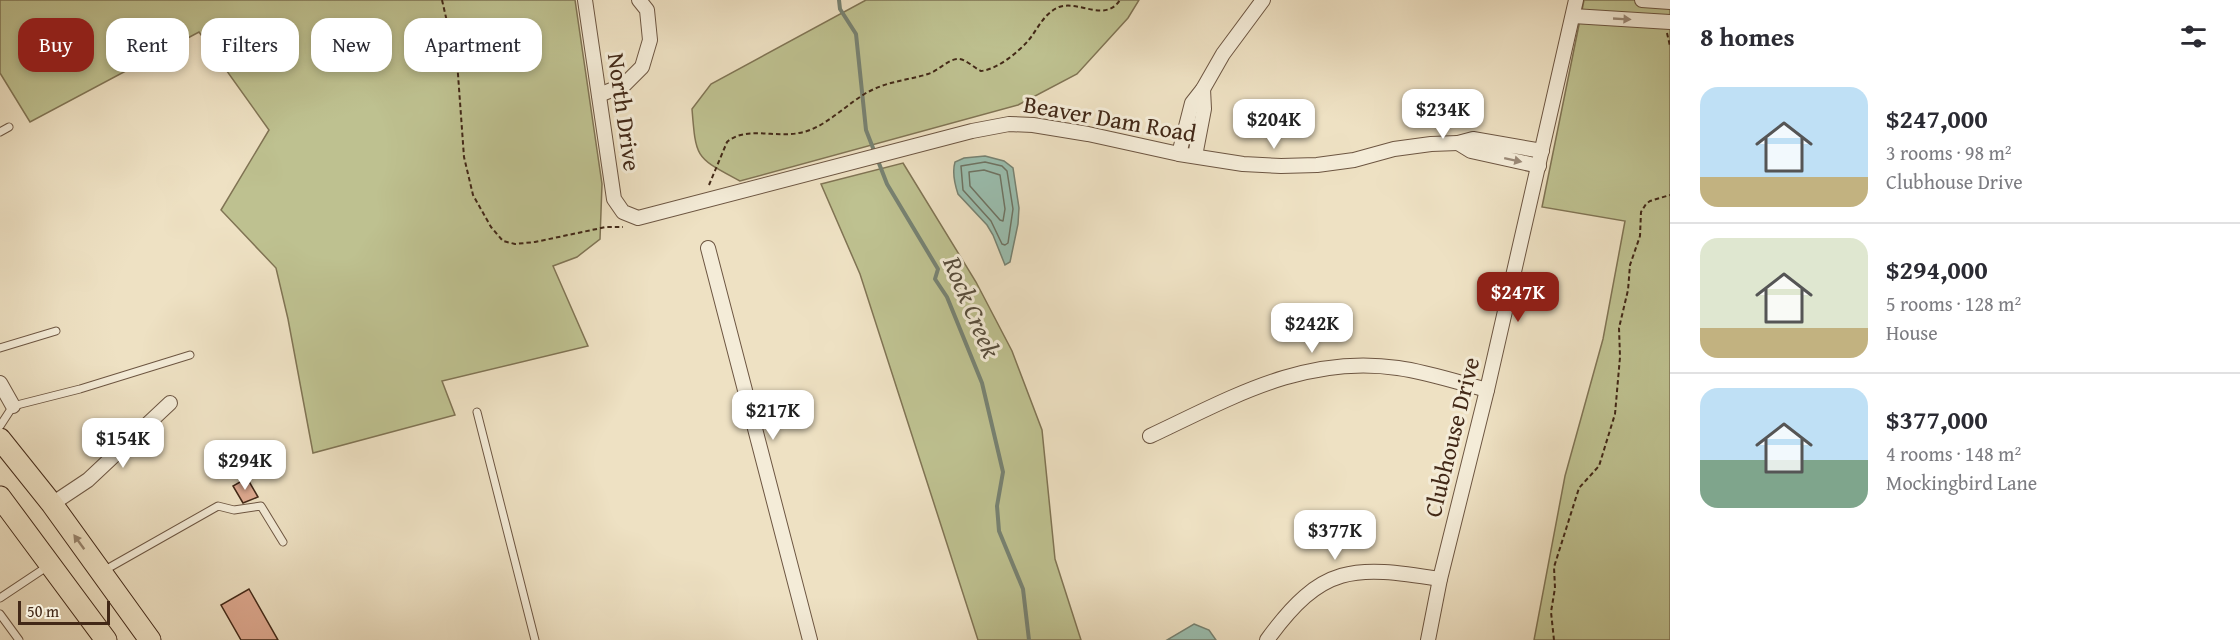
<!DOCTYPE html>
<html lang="en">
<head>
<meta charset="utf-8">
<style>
  body { margin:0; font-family:"Gentium Book Plus",serif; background:#f2f2f3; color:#2b2b33; height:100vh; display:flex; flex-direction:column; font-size:22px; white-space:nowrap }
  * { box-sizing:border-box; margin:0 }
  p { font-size:20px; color:#7c7c81 }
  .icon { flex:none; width:33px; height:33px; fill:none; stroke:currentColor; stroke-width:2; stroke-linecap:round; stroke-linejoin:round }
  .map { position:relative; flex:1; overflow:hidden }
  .details { display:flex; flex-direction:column; background:#fff; width:570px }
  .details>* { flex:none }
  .guide { position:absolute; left:18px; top:18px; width:570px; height:54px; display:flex; gap:12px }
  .scale { position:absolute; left:18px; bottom:15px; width:92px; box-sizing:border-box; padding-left:6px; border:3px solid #422817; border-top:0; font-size:16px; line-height:21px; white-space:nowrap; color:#422817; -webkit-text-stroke:4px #f4ecd8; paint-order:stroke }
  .price { position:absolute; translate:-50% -51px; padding:0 14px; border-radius:12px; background:#fff; color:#222; font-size:20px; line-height:39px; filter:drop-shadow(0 2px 3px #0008) }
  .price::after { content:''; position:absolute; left:50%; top:36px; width:18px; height:14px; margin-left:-9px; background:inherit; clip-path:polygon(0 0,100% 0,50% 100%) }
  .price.on { background:#8f2418; color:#fff }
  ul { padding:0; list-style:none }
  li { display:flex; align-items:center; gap:18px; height:150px; padding:0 30px }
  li+li { border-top:2px solid #e1e1e2 }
  li span { display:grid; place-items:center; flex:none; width:168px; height:120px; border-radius:18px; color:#555 }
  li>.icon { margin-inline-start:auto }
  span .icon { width:72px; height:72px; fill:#fffc; stroke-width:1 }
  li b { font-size:26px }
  h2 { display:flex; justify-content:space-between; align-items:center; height:72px; padding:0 30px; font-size:26px }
  .tag { padding:0 21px; border-radius:18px; background:#fff; box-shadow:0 3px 9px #0003; font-size:21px; line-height:54px }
  .tag.on { background:#8f2418; color:#fff }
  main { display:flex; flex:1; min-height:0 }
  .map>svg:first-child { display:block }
  .green { fill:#bec190; stroke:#807454; stroke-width:1.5 }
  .water { fill:#9abeaf; stroke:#778272; stroke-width:1.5 }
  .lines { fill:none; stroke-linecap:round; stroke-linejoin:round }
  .shore { stroke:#6e7363; stroke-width:1.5 }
  .stream { stroke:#778272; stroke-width:4 }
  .building { fill:#dea990; stroke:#422817; stroke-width:1.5 }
  .lane-casing { stroke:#6d5642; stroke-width:9 }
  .street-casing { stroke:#6d5642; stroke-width:16 }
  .primary-casing { stroke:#422817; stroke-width:23 }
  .path { stroke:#422817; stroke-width:2; stroke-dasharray:4.5 3; stroke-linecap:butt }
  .lane { stroke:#f4ecd8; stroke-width:7 }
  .street { stroke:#f4ecd8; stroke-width:14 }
  .primary { stroke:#eee1c3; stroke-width:21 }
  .oneway { fill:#9b8a78 }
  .oneway2 { fill:#98846d }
  .labels { text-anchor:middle; stroke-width:6; stroke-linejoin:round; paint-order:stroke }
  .street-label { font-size:24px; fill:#422817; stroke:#f4ecd8 }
  .water-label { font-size:26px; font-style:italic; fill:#584e3d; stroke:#f4ecd8 }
</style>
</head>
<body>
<main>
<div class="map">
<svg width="1670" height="640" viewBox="0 0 1670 640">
  <rect width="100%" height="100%" fill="#eee1c3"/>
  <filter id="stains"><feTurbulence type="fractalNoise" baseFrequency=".00333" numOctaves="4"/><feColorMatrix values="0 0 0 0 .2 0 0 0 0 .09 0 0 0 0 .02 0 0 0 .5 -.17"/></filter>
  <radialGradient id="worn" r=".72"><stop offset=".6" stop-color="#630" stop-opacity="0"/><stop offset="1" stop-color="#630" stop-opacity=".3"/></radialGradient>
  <g class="green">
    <polygon points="0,0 575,0 602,184 600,239 577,257 553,266 588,346 442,381 455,415 313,453 288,319 276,268 221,210 269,130 199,32 30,122 0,73"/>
    <path d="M866,0H1139L1128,18L1077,74L1018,105L740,181C696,157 696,160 692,109L711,84Z"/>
    <polygon points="1584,0 1670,0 1670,640 1534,640 1565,476 1603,339 1625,221 1542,207"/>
    <polygon points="903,163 976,282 1012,351 1042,430 1055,559 1081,640 978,640 860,274 821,184"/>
  </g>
  <g class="water">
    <path d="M985,156L1004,161L1013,168L1019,208L1018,224L1010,262L1005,265L993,235L987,225L958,194C955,185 952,172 955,162L964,158Z"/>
    <polygon points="1194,624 1209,630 1216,640 1167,640"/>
  </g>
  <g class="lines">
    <g class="shore">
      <polygon points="985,162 1002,166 1007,171 1013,209 1008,243 1005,245 1002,244 991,221 963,190 961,166"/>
      <polygon points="984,170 1000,175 1005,209 1003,221 1000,220 970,186 969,172"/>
    </g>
    <polyline class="stream" points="839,0 840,9 856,34 866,130 887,184 938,269 935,279 947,297 982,383 1003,472 997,506 999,531 1023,589 1029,640"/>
  </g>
  <g class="building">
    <polygon points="247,478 258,497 243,503 233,486"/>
    <polygon points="249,589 278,640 241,640 221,605"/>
  </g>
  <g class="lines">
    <defs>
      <g id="lane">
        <polyline points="0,132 9,127"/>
        <polyline points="0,348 56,331"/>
        <polyline points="477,412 535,640"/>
        <polyline points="0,426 13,406 80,389 190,355"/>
        <polyline points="105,570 218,506 234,510 261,506 283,542"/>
        <polyline points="0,598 48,566"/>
        <polyline points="0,614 19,640"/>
      </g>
      <g id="street">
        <polyline points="585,0 614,199 623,212 638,218 972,131 1009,124 1033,125 1088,134 1179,154 1243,164 1281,166 1317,165 1354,160 1394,149 1431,144 1458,143"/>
        <polyline points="1642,0 1670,2"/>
        <polyline points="1573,16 1670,22"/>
        <polyline points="599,95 624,85 642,67 650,40 647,10 639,0"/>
        <polyline points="1179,154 1192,103 1203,89 1223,54 1263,0"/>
        <polyline points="1195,156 1204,109 1203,89"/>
        <polyline points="1539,166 1471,151 1458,143 1473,139 1542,151"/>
        <polyline points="708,248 810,640"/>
        <polyline points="0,383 13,406"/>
        <path d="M1150,436C1231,398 1305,354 1398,368C1427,372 1457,382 1487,390"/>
        <polyline points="52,504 88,480 170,403"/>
        <path d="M1267,640C1322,564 1353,565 1440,579"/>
        <polyline points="1428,640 1440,579 1487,390 1576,0"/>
      </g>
      <g id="primary">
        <polyline points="0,439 52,504 150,640"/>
        <polyline points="0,497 106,640"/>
      </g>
    </defs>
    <use href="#lane" class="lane-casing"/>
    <use href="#street" class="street-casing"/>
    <use href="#primary" class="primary-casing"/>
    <g class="path">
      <polyline points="442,0 448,26 456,47 464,157 473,195 491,227 503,241 515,244 535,242 606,227 623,227"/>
      <polyline points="1667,33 1670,46"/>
      <path d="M709,185L727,142C745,126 776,138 799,133C825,129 848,102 870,91C889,81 909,80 928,74C938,71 947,60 957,59C965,58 974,68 981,71C998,69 1017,53 1028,41C1038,29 1043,14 1059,7C1079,0 1105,23 1120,0"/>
      <polyline points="1554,640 1551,612 1555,588 1554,567 1579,488 1599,466 1615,414 1620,357 1619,328 1628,290 1630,265 1640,236 1641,212 1646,204 1650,201 1670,195"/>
    </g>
    <use href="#lane" class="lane"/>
    <use href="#street" class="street"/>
    <use href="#primary" class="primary"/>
  </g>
  <defs><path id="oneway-solid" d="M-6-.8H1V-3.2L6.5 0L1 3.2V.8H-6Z" transform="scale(1.5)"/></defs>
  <g class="oneway">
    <use href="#oneway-solid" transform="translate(1622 19) rotate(3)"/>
    <use href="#oneway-solid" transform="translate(1513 160) rotate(12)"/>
  </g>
  <use class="oneway2" href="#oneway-solid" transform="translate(79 542) rotate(-126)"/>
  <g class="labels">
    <g class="street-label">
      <text transform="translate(624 112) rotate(82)" y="8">North Drive</text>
      <text transform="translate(1110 119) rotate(10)" y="8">Beaver Dam Road</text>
      <text transform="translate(1452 437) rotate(-76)" y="8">Clubhouse Drive</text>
    </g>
    <g class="water-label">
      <text transform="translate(972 307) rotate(67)" y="9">Rock Creek</text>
    </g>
  </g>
  <rect width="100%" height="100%" filter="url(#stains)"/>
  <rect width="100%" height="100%" fill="url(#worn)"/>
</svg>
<div class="scale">50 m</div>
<b class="price" style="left:1443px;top:140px">$234K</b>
<b class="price" style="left:1274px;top:150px">$204K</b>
<b class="price on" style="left:1518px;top:323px">$247K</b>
<b class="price" style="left:1312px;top:354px">$242K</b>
<b class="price" style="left:773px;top:441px">$217K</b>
<b class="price" style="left:123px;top:469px">$154K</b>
<b class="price" style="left:245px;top:491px">$294K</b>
<b class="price" style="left:1335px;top:561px">$377K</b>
<div class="guide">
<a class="tag on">Buy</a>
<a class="tag">Rent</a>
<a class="tag">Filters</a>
<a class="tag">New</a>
<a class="tag">Apartment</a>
</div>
</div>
<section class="details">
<h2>8 homes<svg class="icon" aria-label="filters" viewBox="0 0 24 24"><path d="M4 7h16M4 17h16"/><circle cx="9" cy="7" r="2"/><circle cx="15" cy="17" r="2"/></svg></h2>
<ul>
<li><span style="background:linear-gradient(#bfe0f5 75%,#c2b280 0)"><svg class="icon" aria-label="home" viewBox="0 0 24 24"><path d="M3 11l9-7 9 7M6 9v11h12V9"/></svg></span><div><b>$247,000</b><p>3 rooms · 98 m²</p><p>Clubhouse Drive</p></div></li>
<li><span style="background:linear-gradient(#dfe7d0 75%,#c2b280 0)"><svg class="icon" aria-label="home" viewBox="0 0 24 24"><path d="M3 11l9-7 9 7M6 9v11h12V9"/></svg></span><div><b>$294,000</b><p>5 rooms · 128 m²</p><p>House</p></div></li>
<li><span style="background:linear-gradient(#bfe0f5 60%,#7fa58c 0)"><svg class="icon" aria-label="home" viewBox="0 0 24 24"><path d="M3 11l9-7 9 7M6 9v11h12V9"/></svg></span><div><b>$377,000</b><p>4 rooms · 148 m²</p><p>Mockingbird Lane</p></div></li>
</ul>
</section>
</main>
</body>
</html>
